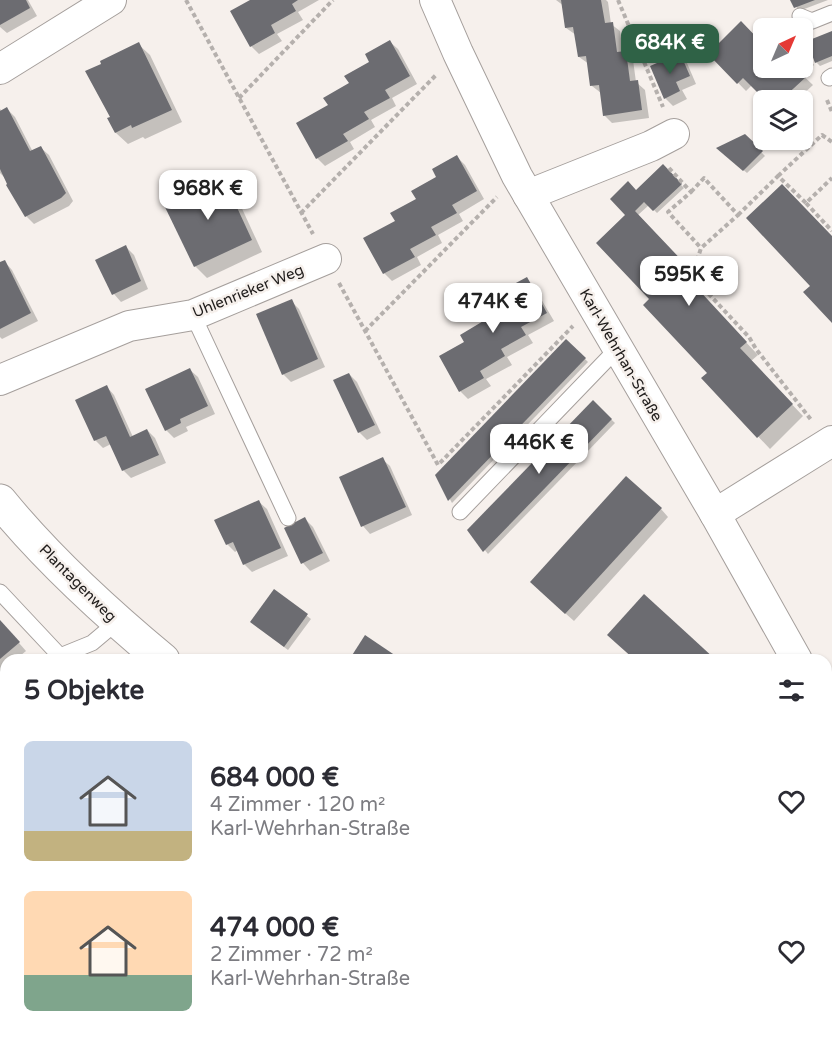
<!DOCTYPE html>
<html lang="de">
<head>
<meta charset="utf-8">
<style>
  body { margin:0; font-family:"Varela Round",sans-serif; background:#f2f2f3; color:#2b2b33; height:100vh; display:flex; flex-direction:column; font-size:22px; white-space:nowrap }
  * { box-sizing:border-box; margin:0 }
  p { font-size:20px; color:#7c7c81 }
  .icon { flex:none; width:33px; height:33px; fill:none; stroke:currentColor; stroke-width:2; stroke-linecap:round; stroke-linejoin:round }
  .map { position:relative; flex:1; overflow:hidden }
  .details { position:absolute; left:0px; top:654px; width:832px; height:384px; display:flex; flex-direction:column; background:#fff; border-radius:18px 18px 0 0; box-shadow:0 2px 4px #0004 }
  .details>* { flex:none }
  .needle { width:39px; rotate:44deg }
  .fabs { position:absolute; left:753px; top:18px; display:grid; gap:12px }
  .fabs a { display:grid; place-items:center; width:60px; height:60px; border-radius:9px; background:#fff; box-shadow:0 2px 4px #0004; font-size:30px }
  .price { position:absolute; translate:-50% -51px; padding:0 14px; border-radius:12px; background:#fff; color:#222; font-size:20px; line-height:39px; filter:drop-shadow(0 2px 3px #0008) }
  .price::after { content:''; position:absolute; left:50%; top:36px; width:18px; height:14px; margin-left:-9px; background:inherit; clip-path:polygon(0 0,100% 0,50% 100%) }
  .price.active { background:#2f6246; color:#fff }
  ul { padding:0; list-style:none }
  li { display:flex; align-items:center; gap:18px; height:150px; padding:0 24px }
  li span { display:grid; place-items:center; flex:none; width:168px; height:120px; border-radius:9px; color:#555 }
  li>.icon { margin-inline-start:auto }
  span .icon { width:72px; height:72px; fill:#fffc; stroke-width:1 }
  li b { font-size:26px }
  h2 { display:flex; justify-content:space-between; align-items:center; height:72px; padding:0 24px; font-size:26px }
  .map>svg:first-child { display:block }
  .shadow { fill:#0003 }
  .building { fill:#6c6c71 }
  .lines { fill:none; stroke-linecap:round; stroke-linejoin:round }
  .service-casing { stroke:#a59f9c; stroke-width:17 }
  .minor-casing { stroke:#a59f9c; stroke-width:32 }
  .tertiary-casing { stroke:#a59f9c; stroke-width:35 }
  .path { stroke:#b5b0ad; stroke-width:4; stroke-dasharray:4.5 3; stroke-linecap:butt }
  .service { stroke:#fff; stroke-width:15 }
  .minor { stroke:#fff; stroke-width:30 }
  .tertiary { stroke:#fff; stroke-width:33 }
  .labels { text-anchor:middle; stroke-width:5; stroke-linejoin:round; paint-order:stroke }
  .street-label { font-size:15px; fill:#1f1c1b; stroke:#f6f0ec }
</style>
</head>
<body>
<div class="map">
<svg width="832" height="1038" viewBox="0 0 832 1038">
  <rect width="100%" height="100%" fill="#f6f0ec"/>
  <g class="shadow">
    <polygon points="0,0 28,0 37,16 7,33 0,27"/>
    <polygon points="253,0 319,0 298,12 303,20 277,34 282,41 259,54 251,46"/>
    <polygon points="556,0 606,0 608,2 611,24 620,31 623,53 633,60 636,82 645,90 649,118 612,123 604,115 601,93 592,86 589,64 579,57 576,35 566,28 564,6"/>
    <polygon points="792,0 828,0 799,11"/>
    <polygon points="672,27 682,37 673,46 663,36"/>
    <polygon points="832,32 832,61 820,66 816,62"/>
    <polygon points="390,42 398,49 417,84 392,98 396,106 371,120 375,127 350,142 354,149 325,166 317,158 330,106"/>
    <polygon points="138,44 150,55 182,122 145,139 143,137 128,144 116,133 109,119 112,117"/>
    <polygon points="710,54 764,68 795,68 813,85 797,100 767,100 752,85 746,91"/>
    <polygon points="679,55 687,63 696,84 682,90 687,99 673,106 665,98"/>
    <polygon points="0,109 2,111 7,109 15,117 33,152 41,148 49,155 73,201 69,206 34,224 26,216 4,177 0,173"/>
    <polygon points="745,136 765,156 747,173 721,151"/>
    <polygon points="457,157 465,165 484,199 459,214 463,221 438,235 442,243 417,257 421,265 392,281 384,273 397,221"/>
    <polygon points="663,166 684,188 657,213 649,205 638,215 700,281 694,287 758,355 751,361 803,416 770,449 703,378 709,373 651,299 627,215 636,192"/>
    <polygon points="221,177 233,189 262,252 207,278 195,266"/>
    <polygon points="126,247 134,255 148,289 121,302 114,294"/>
    <polygon points="5,262 12,270 38,321 2,339 0,337 0,264"/>
    <polygon points="527,279 534,287 554,321 528,335 533,343 507,357 512,365 486,379 491,386 468,399 460,391 466,343"/>
    <polygon points="291,301 299,309 325,367 291,382 283,374"/>
    <polygon points="567,341 588,362 452,503 437,475"/>
    <polygon points="190,370 198,377 215,414 186,427 188,431 174,438 166,430"/>
    <polygon points="349,374 357,382 381,433 367,440 359,432 335,381"/>
    <polygon points="107,387 114,395 133,437 147,430 155,438 166,463 131,478 123,470 111,444 103,448 95,440"/>
    <polygon points="593,402 615,423 488,554 469,530"/>
    <polygon points="382,459 390,466 412,515 370,534 363,526"/>
    <polygon points="259,502 267,509 288,556 252,572 244,564 238,550 235,552 227,544"/>
    <polygon points="661,509 668,517 574,621 539,590"/>
    <polygon points="305,519 313,527 330,561 310,571 303,563"/>
    <polygon points="275,591 311,619 288,650 256,626"/>
    <polygon points="0,621 26,651 15,660 6,660 6,668 0,673"/>
    <polygon points="832,832 832,936 826,942 826,838"/>
  </g>
  <g class="building">
    <polygon points="0,0 26,0 30,8 0,25"/>
    <polygon points="250,0 298,0 292,4 296,11 271,25 275,33 250,47 230,11"/>
    <polygon points="561,0 601,0 605,23 613,22 617,52 626,51 630,81 638,80 642,110 603,116 599,85 590,86 586,56 578,57 573,27 565,28"/>
    <polygon points="790,0 815,0 794,8"/>
    <polygon points="741,21 764,45 764,68 797,68 806,77 781,100 765,100 743,78 737,84 708,54"/>
    <polygon points="672,25 680,33 669,44 661,36"/>
    <polygon points="832,31 832,56 815,63 807,41"/>
    <polygon points="390,40 410,76 385,90 390,98 364,112 369,119 343,134 348,141 316,159 296,123 328,105 323,98 349,83 344,76 369,62 365,54"/>
    <polygon points="139,42 172,110 132,128 131,125 115,133 107,118 110,117 85,71 101,64 100,61"/>
    <polygon points="680,53 690,76 676,82 680,91 664,99 650,66"/>
    <polygon points="7,107 30,151 41,146 66,193 61,198 25,217 6,185 7,184 0,169 0,111"/>
    <polygon points="745,134 763,151 743,171 716,148"/>
    <polygon points="457,155 477,191 452,205 457,213 431,227 436,235 410,249 415,257 383,274 363,238 395,221 390,213 416,199 411,191 436,177 432,169"/>
    <polygon points="663,164 682,184 653,211 644,202 635,211 690,269 684,274 747,342 740,348 793,404 757,438 701,378 707,373 643,305 649,299 596,243 625,215 610,199 628,181 636,190"/>
    <polygon points="222,175 252,240 194,267 163,203"/>
    <polygon points="782,184 832,236 832,323 803,292 810,286 746,218"/>
    <polygon points="126,245 141,281 112,295 95,260"/>
    <polygon points="5,260 31,313 0,329 0,262"/>
    <polygon points="527,277 547,313 521,327 526,335 501,349 505,356 480,371 484,378 459,392 439,356 464,342 460,335 485,320 480,313 506,299 501,291"/>
    <polygon points="292,299 318,359 282,375 256,314"/>
    <polygon points="566,339 586,358 448,501 435,475"/>
    <polygon points="190,368 208,406 180,419 181,423 165,431 145,389"/>
    <polygon points="349,373 375,425 358,433 333,380"/>
    <polygon points="107,385 130,437 147,429 159,455 122,471 106,436 94,441 75,400"/>
    <polygon points="593,400 612,419 483,552 467,530"/>
    <polygon points="383,457 406,507 361,527 339,477"/>
    <polygon points="626,476 662,508 565,614 530,582"/>
    <polygon points="259,500 281,548 243,565 233,542 226,545 214,520"/>
    <polygon points="305,517 323,553 301,564 284,528"/>
    <polygon points="274,589 308,614 284,647 250,622"/>
    <polygon points="644,594 690,636 716,660 635,660 607,635"/>
    <polygon points="0,620 20,642 0,659"/>
    <polygon points="365,635 402,660 349,660"/>
    <polygon points="832,830 832,913 826,919 826,836"/>
    <polygon points="380,1032 402,1032 410,1038 376,1038"/>
    <polygon points="526,1032 592,1032 587,1038 534,1038"/>
  </g>
  <g class="lines">
    <defs>
      <g id="service">
        <polyline points="800,16 812,21 832,13"/>
        <polyline points="829,78 832,76"/>
        <polyline points="193,315 288,518"/>
        <polyline points="460,512 617,349"/>
        <polyline points="0,592 60,656 92,643 117,622"/>
        <polyline points="362,1038 367,1032"/>
      </g>
      <g id="minor">
        <polyline points="435,0 458,53 517,176 715,514 797,660"/>
        <polyline points="0,69 111,0"/>
        <polyline points="528,195 651,146 674,134"/>
        <polyline points="0,380 129,326 193,315 326,259"/>
        <polyline points="715,514 832,441"/>
        <polyline points="826,712 832,722"/>
        <polyline points="826,767 832,764"/>
      </g>
      <g id="tertiary">
        <path d="M0,501C48,560 104,611 163,660"/>
        <polyline points="688,1032 695,1038"/>
      </g>
    </defs>
    <use href="#service" class="service-casing"/>
    <use href="#minor" class="minor-casing"/>
    <use href="#tertiary" class="tertiary-casing"/>
    <g class="path">
      <polyline points="186,0 313,234"/>
      <polyline points="618,0 663,107"/>
      <polyline points="802,44 812,66"/>
      <polyline points="239,98 333,0"/>
      <polyline points="827,100 832,112"/>
      <polyline points="669,168 691,192 668,212 701,248"/>
      <polyline points="778,176 822,135 832,142"/>
      <polyline points="691,192 704,178 738,215 701,248 692,276 749,337 756,349 812,421"/>
      <polyline points="806,203 832,231"/>
      <polyline points="301,213 437,74"/>
      <polyline points="738,215 778,176 806,203 832,178"/>
      <polyline points="339,283 438,465 573,326"/>
      <polyline points="365,331 497,197"/>
    </g>
    <use href="#service" class="service"/>
    <use href="#minor" class="minor"/>
    <use href="#tertiary" class="tertiary"/>
  </g>
  <g class="labels">
    <g class="street-label">
      <text transform="translate(248 291) rotate(-22)" y="5">Uhlenrieker Weg</text>
      <text transform="translate(621 355) rotate(60)" y="5">Karl-Wehrhan-Straße</text>
      <text transform="translate(78 583) rotate(45)" y="5">Plantagenweg</text>
    </g>
  </g>
</svg>
<div class="fabs">
<a><svg class="needle" viewBox="-14 -14 28 28"><path d="M0-13l5 13h-10z" fill="#e53935"/><path d="M0 13l5-13h-10z" fill="#7c7c81"/></svg></a>
<a><svg class="icon" aria-label="layers" viewBox="0 0 24 24"><path d="M12 4l9 5-9 5-9-5zM3 14l9 5 9-5"/></svg></a>
</div>
<b class="price active" style="left:670px;top:75px">684K €</b>
<b class="price" style="left:208px;top:221px">968K €</b>
<b class="price" style="left:689px;top:307px">595K €</b>
<b class="price" style="left:493px;top:334px">474K €</b>
<b class="price" style="left:539px;top:475px">446K €</b>
<section class="details">
<h2>5 Objekte<svg class="icon" aria-label="filters" viewBox="0 0 24 24"><path d="M4 7h16M4 17h16"/><circle cx="9" cy="7" r="2"/><circle cx="15" cy="17" r="2"/></svg></h2>
<ul>
<li><span style="background:linear-gradient(#c9d6e8 75%,#c2b280 0)"><svg class="icon" aria-label="home" viewBox="0 0 24 24"><path d="M3 11l9-7 9 7M6 9v11h12V9"/></svg></span><div><b>684 000 €</b><p>4 Zimmer · 120 m²</p><p>Karl-Wehrhan-Straße</p></div><svg class="icon" aria-label="heart" viewBox="0 0 24 24"><path d="M12 20l-8-8c-3-5 5-10 8-4 3-6 11-1 8 4z"/></svg></li>
<li><span style="background:linear-gradient(#ffd9b3 70%,#7fa58c 0)"><svg class="icon" aria-label="home" viewBox="0 0 24 24"><path d="M3 11l9-7 9 7M6 9v11h12V9"/></svg></span><div><b>474 000 €</b><p>2 Zimmer · 72 m²</p><p>Karl-Wehrhan-Straße</p></div><svg class="icon" aria-label="heart" viewBox="0 0 24 24"><path d="M12 20l-8-8c-3-5 5-10 8-4 3-6 11-1 8 4z"/></svg></li>
</ul>
</section>
</div>
</body>
</html>
